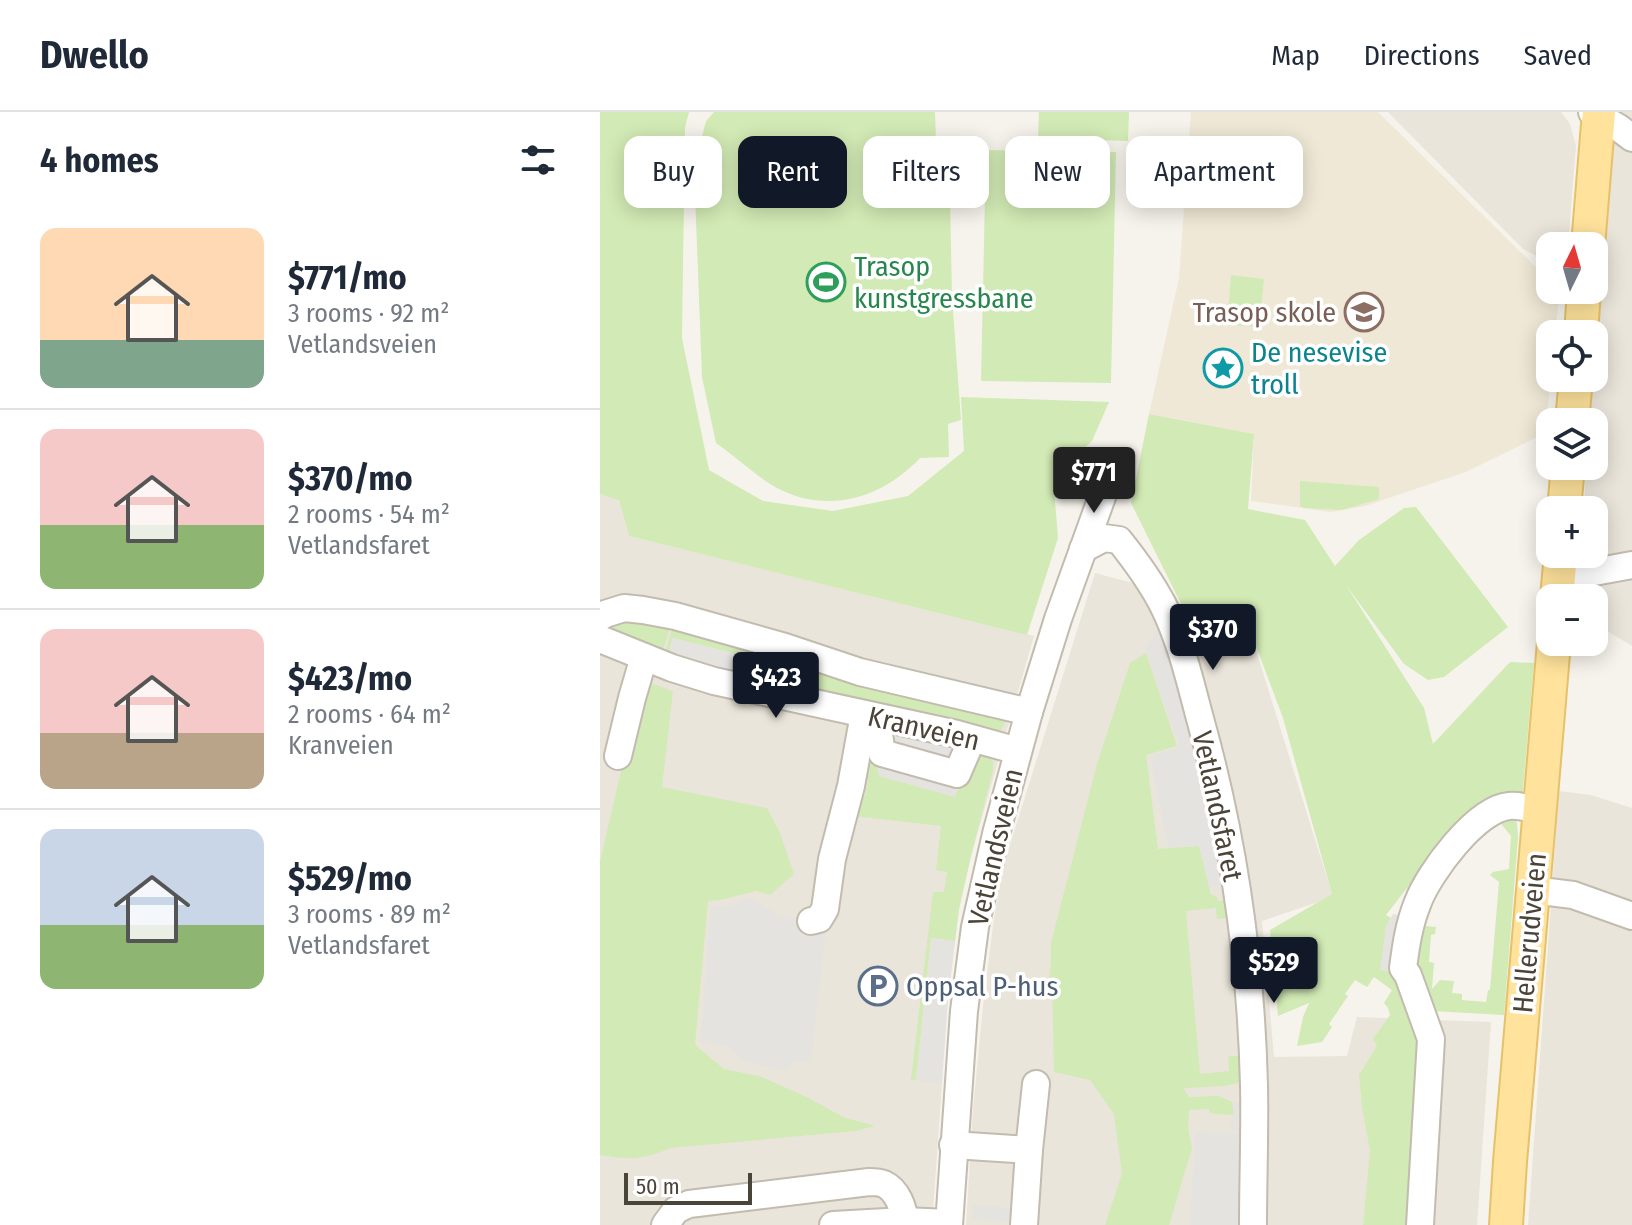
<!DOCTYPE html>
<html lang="en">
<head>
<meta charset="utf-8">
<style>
  body { margin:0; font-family:"Fira Sans Condensed",sans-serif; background:#f2f2f3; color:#1f2937; height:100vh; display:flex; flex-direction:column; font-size:30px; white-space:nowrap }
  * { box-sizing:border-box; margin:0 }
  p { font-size:26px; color:#747a83 }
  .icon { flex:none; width:44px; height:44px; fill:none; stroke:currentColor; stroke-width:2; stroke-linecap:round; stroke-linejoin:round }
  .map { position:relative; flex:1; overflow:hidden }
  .panel { display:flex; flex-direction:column; background:#fff; width:600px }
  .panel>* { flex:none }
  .guide { position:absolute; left:24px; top:24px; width:760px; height:72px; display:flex; gap:16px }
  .needle { width:52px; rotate:5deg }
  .buttons { position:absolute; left:936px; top:120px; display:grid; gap:16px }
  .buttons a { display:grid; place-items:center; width:72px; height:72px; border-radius:16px; background:#fff; box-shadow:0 4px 20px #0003; font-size:40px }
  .scale { position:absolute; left:24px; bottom:20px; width:128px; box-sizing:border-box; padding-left:8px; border:4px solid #4b4439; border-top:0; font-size:22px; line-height:28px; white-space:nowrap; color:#4b4439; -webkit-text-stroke:6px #fff; paint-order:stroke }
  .price { position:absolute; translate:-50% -68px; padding:0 18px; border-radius:8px; background:#111827; color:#fff; font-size:26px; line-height:52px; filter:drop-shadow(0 2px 4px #0008) }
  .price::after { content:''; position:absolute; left:50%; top:48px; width:24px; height:18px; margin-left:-12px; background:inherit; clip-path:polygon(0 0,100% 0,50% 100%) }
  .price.selected { background:#222; color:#fff }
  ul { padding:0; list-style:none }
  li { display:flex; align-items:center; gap:24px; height:200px; padding:0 40px }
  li+li { border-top:2px solid #e0e1e3 }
  li span { display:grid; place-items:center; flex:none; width:224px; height:160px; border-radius:16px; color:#555 }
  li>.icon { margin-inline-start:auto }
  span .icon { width:96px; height:96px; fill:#fffc; stroke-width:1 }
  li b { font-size:34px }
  h2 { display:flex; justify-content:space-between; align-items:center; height:96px; padding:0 40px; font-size:34px }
  .chip { padding:0 28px; border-radius:16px; background:#fff; box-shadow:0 4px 20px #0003; font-size:28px; line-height:72px }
  .chip.selected { background:#111827; color:#fff }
  header { display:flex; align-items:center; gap:48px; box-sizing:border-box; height:112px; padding:0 40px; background:#fff; border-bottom:2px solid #e0e1e3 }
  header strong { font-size:38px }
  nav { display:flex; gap:44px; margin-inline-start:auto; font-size:28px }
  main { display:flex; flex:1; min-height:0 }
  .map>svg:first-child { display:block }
  .residential { fill:#eae5da }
  .education { fill:#efe8d6 }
  .green { fill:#d2eab5 }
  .parking { fill:#e5e3e0 }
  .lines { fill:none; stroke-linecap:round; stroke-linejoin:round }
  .minor-casing { stroke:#c2bbae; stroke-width:30 }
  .major-casing { stroke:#e6c16a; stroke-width:36 }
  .minor { stroke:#fff; stroke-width:26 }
  .major { stroke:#ffe39c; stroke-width:32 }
  .labels { text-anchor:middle; stroke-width:7; stroke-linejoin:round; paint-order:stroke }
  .leisure-label { font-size:28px; fill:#27864d; stroke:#fff; text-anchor:start }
  .education-label { font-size:28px; fill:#785e54; stroke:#fff; text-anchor:end }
  .culture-label { font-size:28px; fill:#0d838f; stroke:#fff; text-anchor:start }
  .street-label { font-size:28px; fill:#4b4439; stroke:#fff }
  .service-label { font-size:28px; fill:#4e5e75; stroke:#fff; text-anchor:start }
</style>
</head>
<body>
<header>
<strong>Dwello</strong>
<nav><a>Map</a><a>Directions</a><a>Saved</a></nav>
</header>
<main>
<section class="panel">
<h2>4 homes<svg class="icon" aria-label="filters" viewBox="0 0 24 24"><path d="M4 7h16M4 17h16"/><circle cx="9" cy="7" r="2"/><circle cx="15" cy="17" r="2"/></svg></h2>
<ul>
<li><span style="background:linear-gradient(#ffd9b3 70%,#7fa58c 0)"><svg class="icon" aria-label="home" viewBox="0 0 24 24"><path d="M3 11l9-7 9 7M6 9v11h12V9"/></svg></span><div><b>$771/mo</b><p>3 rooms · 92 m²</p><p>Vetlandsveien</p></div></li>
<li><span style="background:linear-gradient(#f6c9c9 60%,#8fb573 0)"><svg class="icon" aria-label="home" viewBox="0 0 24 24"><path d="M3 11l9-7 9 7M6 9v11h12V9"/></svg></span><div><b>$370/mo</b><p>2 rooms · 54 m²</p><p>Vetlandsfaret</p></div></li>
<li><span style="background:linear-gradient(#f6c9c9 65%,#b9a48a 0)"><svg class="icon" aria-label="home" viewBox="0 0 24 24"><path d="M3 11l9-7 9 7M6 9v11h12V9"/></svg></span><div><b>$423/mo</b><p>2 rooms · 64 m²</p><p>Kranveien</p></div></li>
<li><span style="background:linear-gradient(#c9d6e8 60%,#8fb573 0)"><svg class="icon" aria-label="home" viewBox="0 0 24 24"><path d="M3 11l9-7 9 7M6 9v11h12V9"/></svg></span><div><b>$529/mo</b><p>3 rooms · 89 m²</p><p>Vetlandsfaret</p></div></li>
</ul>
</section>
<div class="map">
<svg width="1032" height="1113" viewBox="0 0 1032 1113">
  <rect width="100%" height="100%" fill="#f6f3ec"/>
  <g class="residential">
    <polygon points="788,0 961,0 970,12 976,34 968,134 950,134 950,151 923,137"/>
    <polygon points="1014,0 1032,0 1032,534 994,511 994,486 979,486 982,442 994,442 994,398 984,398 986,354 994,354 994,310 989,310 990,284 992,266 994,266 994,239"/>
    <polygon points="0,382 19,387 29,424 434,524 371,744 359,797 348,887 332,1113 0,1113"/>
    <polygon points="495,461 575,482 598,535 651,522 733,785 662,809 674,945 747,944 757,905 891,910 877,1113 366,1113 373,997 383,894 394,806 404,752"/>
    <polygon points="959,679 991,683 1032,696 1032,1113 928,1113"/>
  </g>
  <polygon class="education" points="591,0 778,0 950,169 950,178 960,179 955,222 950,222 951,266 945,321 866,360 765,394 731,400 651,389 654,322 549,302 579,166"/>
  <g class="green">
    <polygon points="0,0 89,0 85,15 82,226 109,358 163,389 233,399 308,384 364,339 361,285 509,290 492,329 453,364 458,426 427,523 29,424 19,388 0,382"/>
    <path d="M114,0H335L338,87H350L352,185L361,308L348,312L349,345L320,346C281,387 227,403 175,375C156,364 135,344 116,331L102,265L94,56L106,9Z"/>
    <polygon points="439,0 529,0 528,29 438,26"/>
    <polygon points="386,38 516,40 511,271 381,269"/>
    <polygon points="631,163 664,167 659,215 627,213"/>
    <polygon points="549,302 654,322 648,397 705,408 735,454 759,428 804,396 816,395 908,515 844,565 828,568 804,552 746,473 824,596 833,632 910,550 934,551 922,688 842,731 786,803 791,806 786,814 812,861 816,813 836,815 835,822 831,823 829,850 834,851 832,877 840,868 854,869 852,881 862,882 862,888 886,890 888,878 890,878 899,770 890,763 893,760 909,757 911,724 902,713 901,707 913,704 917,711 918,725 904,903 832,899 807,1104 816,1111 816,1113 763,1113 770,1039 762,995 759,963 777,934 773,927 790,903 788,896 784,891 792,878 774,865 767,875 755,868 745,882 748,884 729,912 732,915 722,930 697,934 703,905 709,891 678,904 670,818 732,782 683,606 650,518 595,520 531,391"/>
    <polygon points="700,369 779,375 779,387 742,398 704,396 700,394"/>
    <polygon points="14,504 72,510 61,544 0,519"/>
    <polygon points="74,510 408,605 398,624 172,571 177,552 73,526 68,545 64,544"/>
    <polygon points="546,541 577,634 546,643 558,737 599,734 611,783 616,784 618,789 627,788 629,806 617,807 616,796 586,799 600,962 629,959 628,944 642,944 642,970 625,974 583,976 589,985 619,984 632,990 634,1003 610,1001 609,997 589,998 588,1015 592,1036 569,1113 505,1113 522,1062 514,1002 490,968 454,960 452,868 449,867 451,849 451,831 497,652 530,551"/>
    <path d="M42,568L73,579L62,675L167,696L180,721L194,762L170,783L156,779L120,788L108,789L95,933L124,957L159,964L209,986L243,1005L275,1014L255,1019L71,1036C41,1048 31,1048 0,1043V750Z"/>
    <polygon points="271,631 279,664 354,684 373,640 387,644 393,649 393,658 371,744 359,797 355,829 331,826 316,968 311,968 333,780 344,780 347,760 336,758 341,714 254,704 257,684 265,684 268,669 260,667"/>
  </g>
  <g class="parking">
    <polygon points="558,517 571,548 596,634 625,772 609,775 599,734 568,735 550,643 580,635 545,537"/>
    <polygon points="72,526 177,552 172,571 68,545"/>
    <polygon points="272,617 373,640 355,685 279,664"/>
    <polygon points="148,784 179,804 227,808 211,950 195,950 185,960 142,948 130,935 100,930 111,795 131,794"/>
    <polygon points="793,802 802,804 794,860 780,858 786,814"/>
    <polygon points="332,826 355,829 348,887 341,972 316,968"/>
    <polygon points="632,990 635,990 645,994 640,1020 630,1016 634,999"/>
    <polygon points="595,1020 645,1021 641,1113 590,1113"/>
    <polygon points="373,1093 417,1096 420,1111 372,1107"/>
  </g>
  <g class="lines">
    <defs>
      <g id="minor">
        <polyline points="992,0 1019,16 1032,26"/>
        <path d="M483,437L504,426L519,428C535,448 551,470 563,493C582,531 591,574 602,614C634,730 651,853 654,973C655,1020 653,1067 653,1113"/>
        <polyline points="959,462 983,462 1032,453"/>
        <polyline points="0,505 5,502 24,496 43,498 75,504 185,535 260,560 429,600"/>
        <polyline points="0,527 72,556 114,569 357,622 418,639"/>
        <polyline points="281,606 278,616 282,641 357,662 372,627"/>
        <polyline points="18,644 32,586 44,545"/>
        <polyline points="933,778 973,783 1032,804"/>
        <polyline points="211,809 219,807 225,797 232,747 251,674 264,602"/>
        <polyline points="353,1033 429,1038"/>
        <path d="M65,1113L76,1098L89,1092L269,1070C274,1070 279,1070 284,1072C297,1078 304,1096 304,1109"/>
        <polyline points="233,1113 304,1109 349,1111"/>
        <polyline points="349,1113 364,899 375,815 396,722 429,600 458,507 507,371"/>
        <polyline points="424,1113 429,1038 436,972"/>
        <path d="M820,1113L831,927L808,863L803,856C806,833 809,812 818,790C829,761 876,697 909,694C918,693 930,696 939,698"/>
      </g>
      <g id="major">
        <polyline points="988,134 999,0"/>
        <polyline points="981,222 984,178"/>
        <polyline points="972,310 976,266"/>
        <polyline points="964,398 968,354"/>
        <polyline points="957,486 961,442"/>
        <polyline points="906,1113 910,1050 954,530"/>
      </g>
    </defs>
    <use href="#minor" class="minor-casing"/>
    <use href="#major" class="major-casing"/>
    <use href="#minor" class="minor"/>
    <use href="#major" class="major"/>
  </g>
  <defs>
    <symbol id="stadium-ring" viewBox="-11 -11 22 22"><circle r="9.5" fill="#fff" stroke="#2e9e5b" stroke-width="1.5"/><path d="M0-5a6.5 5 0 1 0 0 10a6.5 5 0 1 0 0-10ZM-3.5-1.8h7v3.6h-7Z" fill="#2e9e5b"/></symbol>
    <symbol id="school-ring" viewBox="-11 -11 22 22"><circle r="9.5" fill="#fff" stroke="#8d6e63" stroke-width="1.5"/><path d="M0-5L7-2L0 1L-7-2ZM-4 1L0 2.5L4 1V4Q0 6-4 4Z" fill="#8d6e63"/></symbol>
    <symbol id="sight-ring" viewBox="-11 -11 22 22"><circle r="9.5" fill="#fff" stroke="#0f9aa8" stroke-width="1.5"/><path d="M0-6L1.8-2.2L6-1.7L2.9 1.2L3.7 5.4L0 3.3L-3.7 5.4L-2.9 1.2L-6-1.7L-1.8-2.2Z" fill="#0f9aa8"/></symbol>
    <symbol id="parking-ring" viewBox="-11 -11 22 22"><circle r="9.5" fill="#fff" stroke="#5c6f8a" stroke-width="1.5"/><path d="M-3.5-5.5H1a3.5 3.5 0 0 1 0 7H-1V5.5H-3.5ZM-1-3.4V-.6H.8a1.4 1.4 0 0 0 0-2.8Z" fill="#5c6f8a"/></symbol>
  </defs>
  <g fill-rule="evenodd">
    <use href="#stadium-ring" x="204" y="148" width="44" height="44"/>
    <use href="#school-ring" x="742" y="178" width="44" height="44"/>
    <use href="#sight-ring" x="601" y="234" width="44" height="44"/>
    <use href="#parking-ring" x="256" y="852" width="44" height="44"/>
  </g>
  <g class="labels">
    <g class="leisure-label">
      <text x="254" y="164">Trasop<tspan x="254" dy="32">kunstgressbane</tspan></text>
    </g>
    <g class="education-label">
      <text x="736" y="210">Trasop skole</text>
    </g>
    <g class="culture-label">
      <text x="651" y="250">De nesevise<tspan x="651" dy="32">troll</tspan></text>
    </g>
    <g class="street-label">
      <text transform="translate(324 616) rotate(13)" y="10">Kranveien</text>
      <text transform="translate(618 694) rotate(78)" y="10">Vetlandsfaret</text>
      <text transform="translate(395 735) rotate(-77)" y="10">Vetlandsveien</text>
      <text transform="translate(929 821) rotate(-85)" y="10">Hellerudveien</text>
    </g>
    <g class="service-label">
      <text x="306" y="884">Oppsal P-hus</text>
    </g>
  </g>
</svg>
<div class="buttons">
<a><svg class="needle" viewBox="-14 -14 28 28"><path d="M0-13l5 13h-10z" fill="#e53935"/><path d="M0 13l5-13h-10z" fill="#747a83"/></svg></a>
<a><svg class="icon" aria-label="locate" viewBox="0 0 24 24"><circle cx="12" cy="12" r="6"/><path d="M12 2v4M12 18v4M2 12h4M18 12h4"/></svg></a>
<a><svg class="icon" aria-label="layers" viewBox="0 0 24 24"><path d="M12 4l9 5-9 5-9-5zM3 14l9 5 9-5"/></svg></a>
<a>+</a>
<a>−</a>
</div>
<div class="scale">50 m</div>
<b class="price selected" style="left:494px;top:403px">$771</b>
<b class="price" style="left:613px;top:560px">$370</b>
<b class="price" style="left:176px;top:608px">$423</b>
<b class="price" style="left:674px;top:893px">$529</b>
<div class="guide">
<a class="chip">Buy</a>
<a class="chip selected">Rent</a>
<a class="chip">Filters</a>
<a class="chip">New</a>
<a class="chip">Apartment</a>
</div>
</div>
</main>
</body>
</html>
